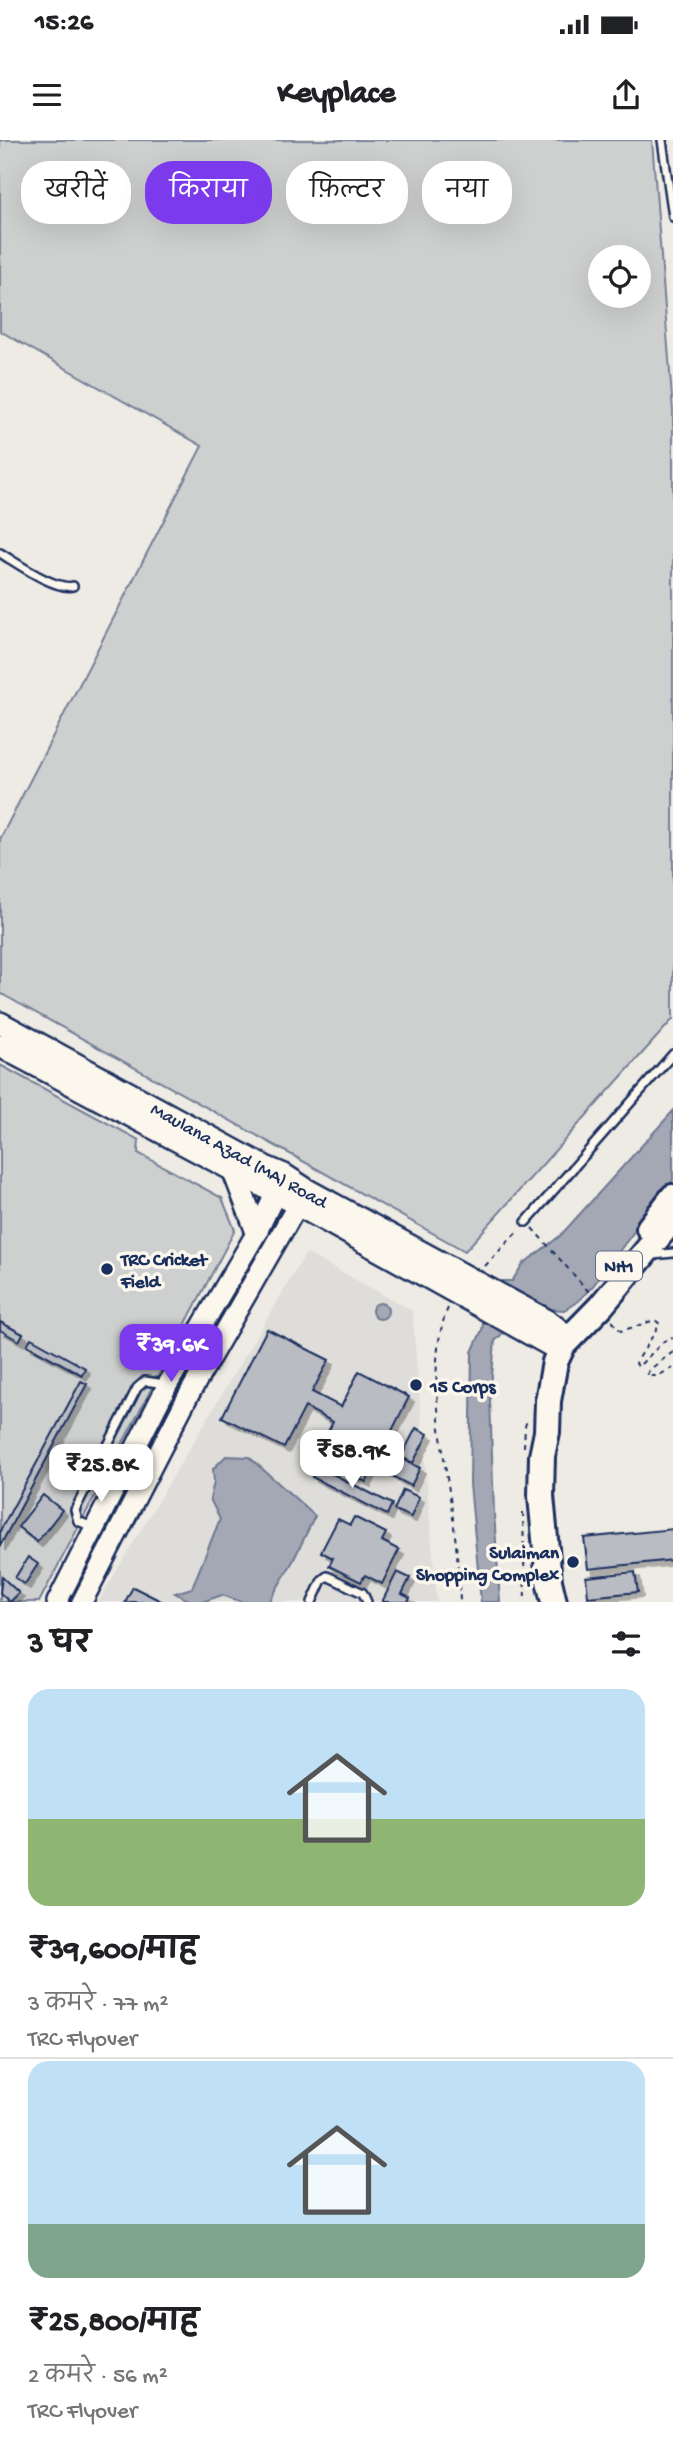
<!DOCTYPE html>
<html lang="hi">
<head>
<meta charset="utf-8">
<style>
  body { margin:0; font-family:"Gochi Hand","Playpen Sans Deva",sans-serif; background:#f6f6f6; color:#202124; height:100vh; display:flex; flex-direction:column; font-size:26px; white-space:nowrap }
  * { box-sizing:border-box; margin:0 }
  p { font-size:23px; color:#757577 }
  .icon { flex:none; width:38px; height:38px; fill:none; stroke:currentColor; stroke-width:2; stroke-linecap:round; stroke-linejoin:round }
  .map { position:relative; height:1462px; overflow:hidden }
  .panel { display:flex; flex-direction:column; background:#fff; flex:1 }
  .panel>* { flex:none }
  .guide { position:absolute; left:21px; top:21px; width:632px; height:63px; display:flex; gap:14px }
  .tools { position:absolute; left:588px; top:105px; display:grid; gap:14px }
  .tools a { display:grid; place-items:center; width:63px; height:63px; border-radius:50%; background:#fff; box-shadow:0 7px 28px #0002; font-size:35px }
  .price { position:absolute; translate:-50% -60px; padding:0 16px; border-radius:14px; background:#fff; color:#222; font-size:23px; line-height:46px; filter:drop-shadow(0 2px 4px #0008) }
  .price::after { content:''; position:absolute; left:50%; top:42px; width:21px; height:16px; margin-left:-10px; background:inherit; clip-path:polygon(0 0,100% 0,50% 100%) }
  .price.current { background:#7c3aed; color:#fff }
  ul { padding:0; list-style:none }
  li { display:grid; align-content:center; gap:14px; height:371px; padding:0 28px }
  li+li { border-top:2px solid #e0e0e0 }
  li span { display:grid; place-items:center; height:217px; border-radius:21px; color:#555 }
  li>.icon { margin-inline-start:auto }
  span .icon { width:126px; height:126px; fill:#fffc; stroke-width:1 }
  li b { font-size:30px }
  h2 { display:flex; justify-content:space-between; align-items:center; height:84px; padding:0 28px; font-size:30px }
  .pill { padding:0 24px; border-radius:28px; background:#fff; box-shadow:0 7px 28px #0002; font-size:24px; line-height:63px }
  .pill.current { background:#7c3aed; color:#fff }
  .status { display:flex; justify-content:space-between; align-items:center; height:49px; padding:0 35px; background:#fff; direction:ltr }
  .status svg { height:19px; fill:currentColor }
  header { display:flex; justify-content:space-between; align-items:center; height:91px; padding:0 28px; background:#fff; font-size:32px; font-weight:800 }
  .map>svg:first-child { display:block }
  .built { fill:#deddda }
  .green { fill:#cecfcf; stroke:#747f96; stroke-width:2; fill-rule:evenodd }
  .water { fill:#a3a8b4; stroke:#6d7892; stroke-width:2 }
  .building { fill:#b9bcc3; stroke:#1b2f5e; stroke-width:2; filter:url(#shadow) }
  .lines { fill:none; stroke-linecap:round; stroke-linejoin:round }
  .lane-casing { stroke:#1b2f5e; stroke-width:12 }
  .secondary-casing { stroke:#1b2f5e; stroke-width:24 }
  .primary-casing { stroke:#1b2f5e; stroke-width:26 }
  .highway-casing { stroke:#1b2f5e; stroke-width:30 }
  .path { stroke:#1b2f5e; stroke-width:2; stroke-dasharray:5 5; stroke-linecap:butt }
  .lane { stroke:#fbf7ec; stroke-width:7 }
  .secondary { stroke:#fbf7ec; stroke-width:19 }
  .primary { stroke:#fbf7ec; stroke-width:21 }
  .highway { stroke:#fbf7ec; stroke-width:24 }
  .poi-dot { fill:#1b2f5e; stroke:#fbf7ec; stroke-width:2.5 }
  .labels { text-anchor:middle; stroke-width:7; stroke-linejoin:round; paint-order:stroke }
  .shield { fill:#fbf7ec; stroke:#5e6b89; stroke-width:2 }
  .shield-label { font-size:18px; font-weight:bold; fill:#1b2f5e }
  .street-label { font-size:19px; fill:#1b2f5e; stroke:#fbf7ec }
  .poi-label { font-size:19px; font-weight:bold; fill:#1b2f5e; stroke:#fbf7ec; text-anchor:start }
</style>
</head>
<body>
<div class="status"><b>15:26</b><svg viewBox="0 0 49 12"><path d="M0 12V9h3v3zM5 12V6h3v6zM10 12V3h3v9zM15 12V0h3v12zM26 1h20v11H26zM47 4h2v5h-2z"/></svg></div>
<header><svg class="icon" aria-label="menu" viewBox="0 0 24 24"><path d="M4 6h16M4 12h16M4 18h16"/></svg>Keyplace<svg class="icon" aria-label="share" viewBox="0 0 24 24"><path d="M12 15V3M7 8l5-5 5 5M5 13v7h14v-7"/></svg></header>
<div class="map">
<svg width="673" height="1462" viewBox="0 0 673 1462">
  <defs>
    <filter id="shadow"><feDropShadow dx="5" dy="5" stdDeviation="0" flood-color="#0004"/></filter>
  </defs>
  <rect width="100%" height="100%" fill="#eeebe4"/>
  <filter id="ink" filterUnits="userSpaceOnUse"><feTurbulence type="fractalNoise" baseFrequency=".0143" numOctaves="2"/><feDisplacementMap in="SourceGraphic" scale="14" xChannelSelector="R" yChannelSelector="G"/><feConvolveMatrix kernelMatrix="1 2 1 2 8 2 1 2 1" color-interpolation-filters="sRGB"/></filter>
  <g filter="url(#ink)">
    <polygon class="built" points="306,1113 412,1170 437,1462 98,1462"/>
    <g class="green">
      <path d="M0,0H652L673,271V879L465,1111L0,853V699L202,306L0,191ZM600,117H639V156H600Z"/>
      <polygon points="0,925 139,1000 138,1013 222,1058 235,1090 39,1462 0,1462"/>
    </g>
    <g class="water">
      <polygon points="673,971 673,1040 592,1147 577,1162 564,1170 548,1169 531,1164 495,1201 490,1259 494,1372 500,1462 481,1462 470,1344 472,1212 482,1190 489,1141 512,1141 523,1124 560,1096"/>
      <circle cx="380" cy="1171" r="8"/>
      <polygon points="226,1316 249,1317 315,1376 293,1421 269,1462 242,1462 222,1455 202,1462 192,1462 175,1453 192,1448 220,1379 210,1359 214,1342 213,1329"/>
    </g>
    <g class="building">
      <polygon points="0,1182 23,1194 19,1201 0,1190"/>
      <polygon points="267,1189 329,1220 312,1252 341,1267 359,1231 409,1257 366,1342 315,1317 333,1282 305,1267 284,1308 222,1277"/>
      <polygon points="31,1198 85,1228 82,1235 27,1205"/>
      <polygon points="81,1241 87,1244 0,1406 0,1391"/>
      <polygon points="416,1288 428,1294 413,1323 401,1317"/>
      <polygon points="401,1318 420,1328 411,1346 392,1336"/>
      <polygon points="317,1326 392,1364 387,1375 312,1337"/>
      <polygon points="403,1350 419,1357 411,1377 394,1370"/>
      <polygon points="43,1355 62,1370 37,1402 18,1387"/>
      <polygon points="354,1377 386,1393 382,1401 399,1410 382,1444 365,1435 361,1442 329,1426 333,1418 321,1412 338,1379 350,1385"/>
      <polygon points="673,1389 673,1420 588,1429 584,1398"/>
      <polygon points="28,1417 38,1424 25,1444 15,1438"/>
      <polygon points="397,1432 410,1438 402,1454 410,1458 408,1462 382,1462"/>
      <polygon points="635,1432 638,1452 588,1457 586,1437"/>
      <polygon points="2,1437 19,1453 10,1462 0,1453"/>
      <polygon points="133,1447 163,1462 125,1462"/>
    </g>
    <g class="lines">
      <defs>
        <g id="lane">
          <polyline points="662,0 673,77"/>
          <path d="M0,413C17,423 56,451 73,446"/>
          <polyline points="526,1082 673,914"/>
          <polyline points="653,1115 673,1113"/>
          <polyline points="95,1388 78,1381 75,1370 137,1248 145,1241 165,1244"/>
          <polyline points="312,1462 322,1440 327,1436 363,1453 367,1462"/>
        </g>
        <g id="secondary">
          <polyline points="57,1462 168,1244 257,1092 282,1040"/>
          <polyline points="82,1462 187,1258 304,1054"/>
        </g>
        <g id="primary">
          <polyline points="0,883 265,1027 284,1035 307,1050 546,1180 570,1198"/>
          <polyline points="0,906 276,1053 559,1210"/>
          <polyline points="234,1032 257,1092"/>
        </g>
        <g id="highway">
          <polyline points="649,1088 673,1057"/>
          <polyline points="554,1462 549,1441 541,1356 542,1316 547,1292 548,1261 555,1222 563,1205 601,1166 673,1079"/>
        </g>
      </defs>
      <use href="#lane" class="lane-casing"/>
      <use href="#secondary" class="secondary-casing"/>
      <use href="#primary" class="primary-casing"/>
      <use href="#highway" class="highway-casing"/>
      <g class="path">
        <polyline points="532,1088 589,1152"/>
        <polyline points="485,1126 519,1090"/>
        <path d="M448,1168C424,1223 444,1313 452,1371C456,1401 459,1432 460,1462"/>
        <polyline points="612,1181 621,1191 655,1180 660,1184 636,1223 638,1227 664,1201 673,1198"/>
        <polyline points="673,1212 649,1230 647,1236 657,1236 673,1228"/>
        <polyline points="524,1307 525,1286 528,1278"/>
        <polyline points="523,1372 525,1462"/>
      </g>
      <use href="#lane" class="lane"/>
      <use href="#secondary" class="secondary"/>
      <use href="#primary" class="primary"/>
      <use href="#highway" class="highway"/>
    </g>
  </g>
  <g class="poi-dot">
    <circle cx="107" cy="1129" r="7"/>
    <circle cx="416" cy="1245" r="7"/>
    <circle cx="573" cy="1422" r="7"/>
  </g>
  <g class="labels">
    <rect class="shield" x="596" y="1111.5" width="46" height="29" rx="5"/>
    <g class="shield-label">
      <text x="619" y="1132">NH1</text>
    </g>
    <g class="street-label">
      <text transform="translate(240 1014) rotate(29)" y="7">Maulana Azad (MA) Road</text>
    </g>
    <g class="poi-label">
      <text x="121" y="1125">TRC Cricket<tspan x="121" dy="22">Field</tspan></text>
      <text x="430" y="1252">15 Corps</text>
      <text x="559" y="1418" text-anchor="end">Sulaiman<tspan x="559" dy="22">Shopping Complex</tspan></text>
    </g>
  </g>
</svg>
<div class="tools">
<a><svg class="icon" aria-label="locate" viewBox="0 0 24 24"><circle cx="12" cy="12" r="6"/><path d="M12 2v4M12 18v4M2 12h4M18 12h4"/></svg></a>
</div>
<b class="price current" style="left:171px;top:1244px">₹39.6K</b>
<b class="price" style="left:352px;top:1350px">₹58.9K</b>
<b class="price" style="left:101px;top:1364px">₹25.8K</b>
<div class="guide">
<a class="pill">खरीदें</a>
<a class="pill current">किराया</a>
<a class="pill">फ़िल्टर</a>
<a class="pill">नया</a>
</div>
</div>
<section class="panel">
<h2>3 घर<svg class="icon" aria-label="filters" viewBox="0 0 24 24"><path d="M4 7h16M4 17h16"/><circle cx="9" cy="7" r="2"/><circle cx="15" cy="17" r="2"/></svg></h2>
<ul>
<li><span style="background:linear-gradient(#bfe0f5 60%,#8fb573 0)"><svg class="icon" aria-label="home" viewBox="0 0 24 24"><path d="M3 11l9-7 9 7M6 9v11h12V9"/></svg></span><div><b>₹39,600/माह</b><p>3 कमरे · 77 m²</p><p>TRC Flyover</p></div></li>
<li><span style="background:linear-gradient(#bfe0f5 75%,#7fa58c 0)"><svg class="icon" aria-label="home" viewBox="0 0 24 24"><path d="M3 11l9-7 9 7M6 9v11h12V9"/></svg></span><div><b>₹25,800/माह</b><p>2 कमरे · 56 m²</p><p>TRC Flyover</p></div></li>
</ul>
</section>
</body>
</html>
